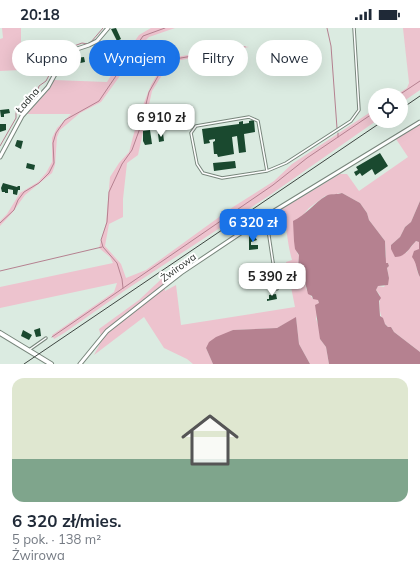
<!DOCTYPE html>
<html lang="pl">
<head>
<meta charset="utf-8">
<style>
  body { margin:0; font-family:Mulish,sans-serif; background:#f2f2f3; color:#1f2937; height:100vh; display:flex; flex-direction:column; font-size:15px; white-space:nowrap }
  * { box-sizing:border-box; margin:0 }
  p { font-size:13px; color:#747a83 }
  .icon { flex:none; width:22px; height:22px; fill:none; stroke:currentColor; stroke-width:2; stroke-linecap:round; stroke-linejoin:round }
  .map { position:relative; height:336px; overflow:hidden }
  .side { display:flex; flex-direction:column; background:#fff; flex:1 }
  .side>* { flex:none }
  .top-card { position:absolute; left:12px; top:12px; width:396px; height:36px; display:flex; gap:8px }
  .tools { position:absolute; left:368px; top:60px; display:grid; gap:8px }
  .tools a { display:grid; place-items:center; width:40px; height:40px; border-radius:50%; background:#fff; box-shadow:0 4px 16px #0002; font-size:20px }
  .price { position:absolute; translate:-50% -34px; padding:0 9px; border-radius:8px; background:#fff; color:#222; font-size:13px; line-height:26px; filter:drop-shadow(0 1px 2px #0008) }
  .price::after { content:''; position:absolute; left:50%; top:24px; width:12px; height:9px; margin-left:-6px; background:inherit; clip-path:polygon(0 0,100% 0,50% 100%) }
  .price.current { background:#1a73e8; color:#fff }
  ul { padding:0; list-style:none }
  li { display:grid; align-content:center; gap:8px; height:212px; padding:0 12px }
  li span { display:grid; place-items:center; height:124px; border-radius:12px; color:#555 }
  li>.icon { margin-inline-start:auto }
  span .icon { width:72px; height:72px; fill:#fffc; stroke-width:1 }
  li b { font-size:17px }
  .pill { padding:0 14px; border-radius:18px; background:#fff; box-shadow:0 4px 16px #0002; font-size:14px; line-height:36px }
  .pill.current { background:#1a73e8; color:#fff }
  .status { display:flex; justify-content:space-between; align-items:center; height:28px; padding:0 20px; background:#fff; direction:ltr }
  .status svg { height:11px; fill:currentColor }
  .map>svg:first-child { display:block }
  .green { fill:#edc3ce }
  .water { fill:#b58190 }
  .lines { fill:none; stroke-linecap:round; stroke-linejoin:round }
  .stream { stroke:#b58190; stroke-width:1 }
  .building { fill:#1a492f }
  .service-casing { stroke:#78867c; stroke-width:3.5 }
  .minor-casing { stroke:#78867c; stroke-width:5 }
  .tertiary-casing { stroke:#78867c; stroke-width:6 }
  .service { stroke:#fff; stroke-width:1.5 }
  .minor { stroke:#fff; stroke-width:3 }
  .tertiary { stroke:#fff; stroke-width:4 }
  .rail { stroke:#3f4642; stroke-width:1 }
  .labels { text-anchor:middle; stroke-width:4; stroke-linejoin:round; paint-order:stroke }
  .street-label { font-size:10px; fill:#2a302c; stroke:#fff }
</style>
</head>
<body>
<div class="status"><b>20:18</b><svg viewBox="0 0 49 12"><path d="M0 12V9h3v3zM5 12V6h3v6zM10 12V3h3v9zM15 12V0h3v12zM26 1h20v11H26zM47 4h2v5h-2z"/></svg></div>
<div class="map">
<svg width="420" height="336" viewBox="0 0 420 336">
  <rect width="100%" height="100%" fill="#dbebe1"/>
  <g class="green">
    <polygon points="2,0 21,0 21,42 0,43 0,11 3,10"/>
    <polygon points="151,0 175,0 149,9 141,17 117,52 101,74 80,85 60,102 57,109 55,137 52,145 25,167 12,185 0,198 0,193 7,186 20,165 38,154 46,145 52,134 52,110 57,100 71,86 27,86 50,60 54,52 107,54 117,38 94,37 93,28 125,27 139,7"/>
    <polygon points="403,0 420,0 420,62 401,75 401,67 396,67 407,60 409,55"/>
    <polygon points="243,18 249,19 176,33 164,44 152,63 138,127 127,135 123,171 123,189 109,196 105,218 121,236 126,250 146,242 233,179 274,153 292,136 375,81 376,93 270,167 127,261 64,305 54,311 52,307 114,264 117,255 0,280 0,259 113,235 110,229 99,220 106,195 110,149 119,135 129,124 138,90 151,57 158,45 169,33 176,29"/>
    <path d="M420,96V173L411,194L405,199L400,209L391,217L406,225L416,213L420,214C420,226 412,237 420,249V324L394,304L391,299H388C379,291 379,278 380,267L376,262L378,258L384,259L389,250L387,240L389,238L388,235H386L384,232L386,229L385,213L369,192L367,185L360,175L342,165L325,168L309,180L302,188L297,225L299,227L298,240L305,254L306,261L313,271H318L319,275L316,291L320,301V311L326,319L329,336H310L299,316L296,290L277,300L233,302L206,320L213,336H193L187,331L164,320L144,289L94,327L102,312L99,301L139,272L172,241L178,244L165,255V263L176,257L181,297L295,279L286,234L292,232C287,215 287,198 282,181L340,146H347L359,163L408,129L396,111Z"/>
  </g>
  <g class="water">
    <path d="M342,165L360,175L367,185L369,192L385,213L386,235H388L389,238L387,240L389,250L388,257L378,258L376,262L381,270L379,273L380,288L383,290L385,296L388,299H391L394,304L420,324V336H329L326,319L320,311L315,277L319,275L318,272L313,271L312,268L308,266L305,254L298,240L299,227L295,221L294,213L293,193C306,187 314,175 326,168C331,165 337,167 342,165Z"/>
    <path d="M420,173V249C416,242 417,235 412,229L414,223L419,221V214L416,213C409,220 406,229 395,229L391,221V217L400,209L405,199L411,194Z"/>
    <polygon points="296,289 299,316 310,336 213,336 206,320 209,314 216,309 233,302 277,300"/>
  </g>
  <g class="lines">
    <g class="stream">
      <polyline points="327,0 331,18 337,100"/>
      <polyline points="91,14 103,0"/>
      <polyline points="399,67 420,53"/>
      <polyline points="338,105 338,109"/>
      <polyline points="0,118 16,90 16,85 19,79 29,75 33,68 37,65 39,58 46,53 56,34 69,23 73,22 74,18 82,15 88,16"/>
      <polyline points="0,195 14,182 18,172 24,164 39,155 49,145 54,135 53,115 56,105 65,92 99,73 143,8 165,0"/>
      <polyline points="0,243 102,219"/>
      <polyline points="123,260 122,251 117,235 103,219 101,212 107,194 109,164 122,136 132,122 140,100 149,64 161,43 175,31 245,19"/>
      <polyline points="52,309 273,157 307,130 375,84"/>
    </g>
  </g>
  <g class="building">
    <polygon points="116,0 121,11 117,13 111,1"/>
    <polygon points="84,29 85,34 76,36 76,30"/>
    <polygon points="9,81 10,85 4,86 4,89 1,89 0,82"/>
    <polygon points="254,92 255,104 244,106 246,124 239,125 237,108 232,109 234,126 218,129 217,126 214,126 213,114 215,113 215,111 209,112 210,115 204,116 202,101 239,96 239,94 243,93 243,96 249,95 249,93"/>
    <polygon points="0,96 6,96 6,102 0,104"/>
    <polygon points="150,102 152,116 145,117 143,113 143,103"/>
    <polygon points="163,105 164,113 159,114 158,106"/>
    <polygon points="17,112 23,113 21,121 15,118"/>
    <polygon points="380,125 388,138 375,147 372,141 362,148 360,145 356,148 354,144 358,142 356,139"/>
    <polygon points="235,133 236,140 214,143 213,135"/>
    <polygon points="27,135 35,137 34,142 26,140"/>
    <polygon points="3,155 17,159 18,158 20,158 20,162 18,162 17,167 13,166 13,162 8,161 8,165 5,165 5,164 2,164 1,160"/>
    <polygon points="254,207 257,212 251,214 251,217 258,217 258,221 249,222 249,208"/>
    <polygon points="276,266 277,271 267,273 267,271 269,271 269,267"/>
    <polygon points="40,300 41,308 36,309 34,302"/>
    <polygon points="23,302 32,307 29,312 21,308"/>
  </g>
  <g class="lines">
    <defs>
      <g id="service">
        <polyline points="267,143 258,93 249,89 196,98 191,105 197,136 203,145 222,150 267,143 286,135 351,93 359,82 354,0"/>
        <polyline points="266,188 277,261"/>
        <polyline points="29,322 46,310"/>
      </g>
      <g id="minor">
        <polyline points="0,129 22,88 48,59 60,37 77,21 89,17 97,13 108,0"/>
        <polyline points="80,336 107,303 181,245 266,188 420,94"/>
      </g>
      <polyline id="tertiary" points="0,305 51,336"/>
    </defs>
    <use href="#service" class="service-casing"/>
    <use href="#minor" class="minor-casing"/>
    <use href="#tertiary" class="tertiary-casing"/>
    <use href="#service" class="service"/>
    <use href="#minor" class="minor"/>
    <use href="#tertiary" class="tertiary"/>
    <g class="rail">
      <polyline points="401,81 420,68"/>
      <polyline points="24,336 383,93"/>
    </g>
  </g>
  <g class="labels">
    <g class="street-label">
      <text transform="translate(27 72) rotate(-49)" y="4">Ładna</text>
      <text transform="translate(178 239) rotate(-36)" y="4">Żwirowa</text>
    </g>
  </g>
</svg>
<div class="tools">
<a><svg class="icon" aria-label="locate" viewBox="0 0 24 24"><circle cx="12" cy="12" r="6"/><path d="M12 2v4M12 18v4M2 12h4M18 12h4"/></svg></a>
</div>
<b class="price" style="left:161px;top:110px">6 910 zł</b>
<b class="price current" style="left:253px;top:215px">6 320 zł</b>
<b class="price" style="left:272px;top:269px">5 390 zł</b>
<div class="top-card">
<a class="pill">Kupno</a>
<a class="pill current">Wynajem</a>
<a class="pill">Filtry</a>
<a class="pill">Nowe</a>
</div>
</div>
<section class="side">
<ul>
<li><span style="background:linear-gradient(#dfe7d0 65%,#7fa58c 0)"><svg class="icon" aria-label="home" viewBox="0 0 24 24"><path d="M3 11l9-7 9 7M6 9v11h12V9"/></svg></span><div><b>6 320 zł/mies.</b><p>5 pok. · 138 m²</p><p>Żwirowa</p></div></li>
</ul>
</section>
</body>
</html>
